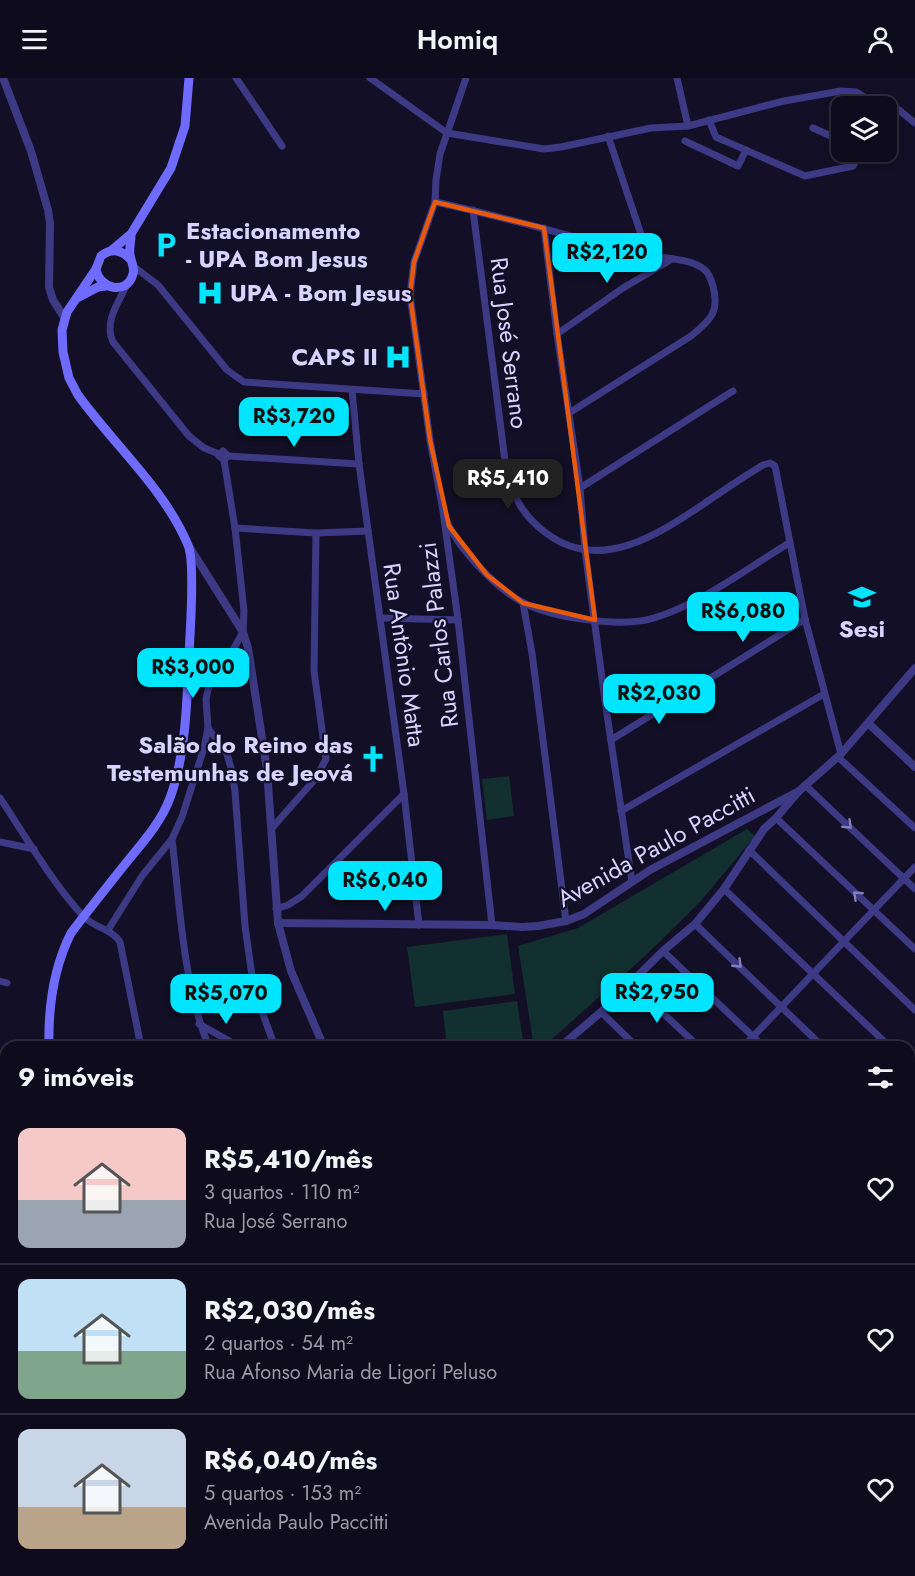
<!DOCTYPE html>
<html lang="pt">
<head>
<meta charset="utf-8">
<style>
  body { margin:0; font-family:Jost,sans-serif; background:#171425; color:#f1f3f6; height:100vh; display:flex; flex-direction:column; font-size:22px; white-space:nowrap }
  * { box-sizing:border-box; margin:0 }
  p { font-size:20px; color:#9b9ba3 }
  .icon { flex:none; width:33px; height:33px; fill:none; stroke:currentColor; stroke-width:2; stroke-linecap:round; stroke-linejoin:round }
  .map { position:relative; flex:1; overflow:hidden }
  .drawer { position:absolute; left:0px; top:963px; width:915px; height:536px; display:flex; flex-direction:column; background:#0e0b1c; border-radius:18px 18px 0 0; box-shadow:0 3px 9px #0003,0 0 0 2px #2e2b3b }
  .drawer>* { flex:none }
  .buttons { position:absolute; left:831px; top:18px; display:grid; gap:12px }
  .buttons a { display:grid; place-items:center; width:66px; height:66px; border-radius:12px; background:#0e0b1c; box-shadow:0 3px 9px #0003,0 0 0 2px #2e2b3b; font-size:30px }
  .price { position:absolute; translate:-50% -51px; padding:0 14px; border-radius:12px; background:#00e5ff; color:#111; font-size:20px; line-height:39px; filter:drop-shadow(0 2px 3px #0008) }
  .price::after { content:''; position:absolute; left:50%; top:36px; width:18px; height:14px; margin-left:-9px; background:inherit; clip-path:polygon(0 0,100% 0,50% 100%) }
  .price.active { background:#222; color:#fff }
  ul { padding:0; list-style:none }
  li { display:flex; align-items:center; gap:18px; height:150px; padding:0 18px }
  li+li { border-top:2px solid #2e2b3b }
  li span { display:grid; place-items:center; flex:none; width:168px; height:120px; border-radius:12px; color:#555 }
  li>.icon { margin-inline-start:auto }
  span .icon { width:72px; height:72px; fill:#fffc; stroke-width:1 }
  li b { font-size:26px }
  h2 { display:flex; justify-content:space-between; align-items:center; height:72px; padding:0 18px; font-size:26px }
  header { display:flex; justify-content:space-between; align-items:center; height:78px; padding:0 18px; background:#0e0b1c; font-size:27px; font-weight:600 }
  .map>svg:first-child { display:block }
  .green { fill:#12302f }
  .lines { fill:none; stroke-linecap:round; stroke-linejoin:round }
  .stream { stroke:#0c2248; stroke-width:2 }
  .minor { stroke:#3d3a85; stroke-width:7 }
  .tertiary { stroke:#3d3a85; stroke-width:8 }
  .secondary { stroke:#6f6bff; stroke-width:9 }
  .primary { stroke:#c25bff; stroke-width:10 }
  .oneway { stroke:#837fbc }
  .marked { fill:none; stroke:#e8590c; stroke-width:4.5; stroke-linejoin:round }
  .labels { text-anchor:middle; stroke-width:4.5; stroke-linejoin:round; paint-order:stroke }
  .poi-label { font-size:24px; font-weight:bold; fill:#d9d4ff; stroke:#130f26; text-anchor:start }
  .street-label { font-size:24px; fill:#d9d4ff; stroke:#130f26 }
</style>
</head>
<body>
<header><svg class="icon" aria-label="menu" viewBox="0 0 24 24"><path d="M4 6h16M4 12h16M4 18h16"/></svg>Homiq<svg class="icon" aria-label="person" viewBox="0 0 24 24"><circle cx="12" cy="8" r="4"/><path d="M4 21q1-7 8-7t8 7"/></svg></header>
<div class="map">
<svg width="915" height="1498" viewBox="0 0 915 1498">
  <rect width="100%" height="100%" fill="#130f26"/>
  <g class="green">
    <polygon points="509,698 514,738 487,742 482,701"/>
    <polygon points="747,751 755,758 700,824 644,879 543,969 534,969 518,868 578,850"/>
    <polygon points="507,856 515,916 415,929 407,869"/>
    <polygon points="517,923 524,969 447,969 443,933"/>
    <polygon points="915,1138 915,1197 909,1195 909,1144"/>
    <polygon points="311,1493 460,1492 462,1498 309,1498"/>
    <polygon points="660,1493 662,1498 550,1498 544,1493"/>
  </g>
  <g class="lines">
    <g class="stream">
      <polyline points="909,1172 915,1165"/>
      <polyline points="652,1492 655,1498"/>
    </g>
    <g class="minor">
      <polyline points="236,0 282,68"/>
      <polyline points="370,0 447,55 544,71 561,69 651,50 688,48 784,23 841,13 856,14 878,27 886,28"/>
      <polyline points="466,0 440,76 436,102 435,124 414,184 410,217 430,362 443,433 458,542 492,847"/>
      <polyline points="677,0 688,48"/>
      <polyline points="886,29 899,32 915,45"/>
      <polyline points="709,42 716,59 805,98 853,88 856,82 854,74"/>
      <polyline points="813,50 842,63"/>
      <polyline points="608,58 648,177"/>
      <polyline points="685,63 738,88 746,72"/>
      <path d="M435,124C506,139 577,161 648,177C666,181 691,180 705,192C710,197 711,202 713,208C720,235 710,242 691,258L569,335"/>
      <path d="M473,132L506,391C514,420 522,437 546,455C600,496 659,456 705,425C724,412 743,399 763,387L770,385L775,388L805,541L841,676"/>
      <polyline points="544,150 557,256 580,410 585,472 605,623 632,804"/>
      <polyline points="133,188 158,207 227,292 244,304 424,316"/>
      <path d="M128,204C120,223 103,243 113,264L189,358L204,370L219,376"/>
      <polyline points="557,256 623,210 672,181"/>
      <polyline points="352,312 359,386 404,716 419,847"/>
      <polyline points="228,378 359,386"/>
      <polyline points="580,410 733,313"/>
      <path d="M447,443C457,470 498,512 524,525C554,540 622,550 654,540C699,527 748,490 789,465"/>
      <polyline points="235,450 316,455 368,453"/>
      <polyline points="523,525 532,575 566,843"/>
      <polyline points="380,540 458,542"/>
      <polyline points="605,623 691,611"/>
      <polyline points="208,650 227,676 231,690 235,713 245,848 254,912 275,969"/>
      <polyline points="611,662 805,541"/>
      <polyline points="838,679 915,750"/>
      <polyline points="805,707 915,811"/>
      <path d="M0,720C26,759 51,803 83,838C94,850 111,850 120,864L141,969"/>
      <polyline points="621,733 824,616"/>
      <polyline points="776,740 915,871"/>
      <polyline points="272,750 316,700 326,681 314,593 316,455"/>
      <path d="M172,761C180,828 183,907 209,969"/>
      <polyline points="0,764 34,771"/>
      <polyline points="749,772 915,932"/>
      <polyline points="724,811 890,969"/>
      <polyline points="276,831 288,827 302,818 404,716"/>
      <polyline points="695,846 823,969"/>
      <polyline points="108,852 142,798 172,761 182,739 204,670 208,650 206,621 209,608 214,595 234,570 243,554 244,533 235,450 224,382 219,378 223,373 228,378 224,382"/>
      <polyline points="663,873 764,969"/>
      <polyline points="0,903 7,905"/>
      <polyline points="631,905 699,969"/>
      <polyline points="601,934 637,969"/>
      <polyline points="199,946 240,969"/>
      <polyline points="568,963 574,969"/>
      <polyline points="743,969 915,789"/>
      <polyline points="909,987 915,993"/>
      <polyline points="909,1004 915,1001"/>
      <polyline points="0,1264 6,1274"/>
      <polyline points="0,1301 6,1303"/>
      <polyline points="2,1360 6,1335"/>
      <polyline points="228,1492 269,1498"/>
      <polyline points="276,1498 287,1496 291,1492"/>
    </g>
    <g class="tertiary">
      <polyline points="3,0 31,73 48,132 50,145 49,209 53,222 64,239"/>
      <polyline points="190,470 243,554 248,570 267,692 278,845 291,893 324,969"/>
      <polyline points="868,645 915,689"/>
      <polyline points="278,845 492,847 522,849 538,848 566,843 584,836 650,792 799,713"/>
      <polyline points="560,969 601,934 663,873 695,846 724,811 764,751 776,740 799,713 841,676 915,590"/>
      <polyline points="909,1042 915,1038"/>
      <polyline points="0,1227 6,1236"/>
      <polyline points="0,1241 6,1250"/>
      <polyline points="0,1359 6,1361"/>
    </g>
    <g class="secondary">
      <polyline points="112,172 131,156 171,90 185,48 189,0"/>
      <path d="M130,181C121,171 111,170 101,178L96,191C99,211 127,218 133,196C135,189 131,184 130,177C129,170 131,164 131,157"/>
      <polyline points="79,219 98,209 106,208"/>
      <path d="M49,969C48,929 53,891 71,855C90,830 110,805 130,780C145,762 162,742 170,720C188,671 187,609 190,558C191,540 194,481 188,467C164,410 114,367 78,317L69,300L63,274L62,252L67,234L96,191"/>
      <polyline points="90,1492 91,1498"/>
    </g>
    <g class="primary">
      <polyline points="909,1365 915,1357"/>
      <polyline points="806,1498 810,1492"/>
    </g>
  </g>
  <defs><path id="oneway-chevron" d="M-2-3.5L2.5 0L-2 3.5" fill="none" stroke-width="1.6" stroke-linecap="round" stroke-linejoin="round" transform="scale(1.5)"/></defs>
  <g class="oneway">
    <use href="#oneway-chevron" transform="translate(848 747) rotate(44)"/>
    <use href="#oneway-chevron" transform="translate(857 817) rotate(-137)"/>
    <use href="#oneway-chevron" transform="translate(738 886) rotate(44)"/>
  </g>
  <path class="marked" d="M435,124L544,150L595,542L523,525L487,497L449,448L430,362L410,217L414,184Z"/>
  <defs>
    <symbol id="parking-bare" viewBox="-9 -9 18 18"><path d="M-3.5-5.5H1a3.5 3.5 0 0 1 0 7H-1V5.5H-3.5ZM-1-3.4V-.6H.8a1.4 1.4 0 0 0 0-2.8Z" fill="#00e5ff" stroke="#130f26" stroke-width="2.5" paint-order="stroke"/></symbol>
    <symbol id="hospital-bare" viewBox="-9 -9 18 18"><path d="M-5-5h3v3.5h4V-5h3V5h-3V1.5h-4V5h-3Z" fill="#00e5ff" stroke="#130f26" stroke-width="2.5" paint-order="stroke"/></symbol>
    <symbol id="university-bare" viewBox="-9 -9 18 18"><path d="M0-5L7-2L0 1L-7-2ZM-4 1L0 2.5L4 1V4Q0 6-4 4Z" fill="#00e5ff" stroke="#130f26" stroke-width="2.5" paint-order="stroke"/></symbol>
    <symbol id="church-bare" viewBox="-9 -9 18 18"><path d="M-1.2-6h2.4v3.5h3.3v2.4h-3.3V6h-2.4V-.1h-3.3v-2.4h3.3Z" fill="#00e5ff" stroke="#130f26" stroke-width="2.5" paint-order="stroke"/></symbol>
  </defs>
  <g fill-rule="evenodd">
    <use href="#parking-bare" x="147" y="148" width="38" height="38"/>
    <use href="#hospital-bare" x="191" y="196" width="38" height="38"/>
    <use href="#hospital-bare" x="379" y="260" width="38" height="38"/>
    <use href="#university-bare" x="843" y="500" width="38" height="38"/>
    <use href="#church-bare" x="354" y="662" width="38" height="38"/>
  </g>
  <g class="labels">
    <g class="poi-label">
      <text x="186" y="161">Estacionamento<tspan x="186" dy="28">- UPA Bom Jesus</tspan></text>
      <text x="230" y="223">UPA - Bom Jesus</text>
      <text x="378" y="287" text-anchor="end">CAPS II</text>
      <text x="862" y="559" text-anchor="middle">Sesi</text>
      <text x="353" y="675" text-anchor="end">Salão do Reino das<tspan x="353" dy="28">Testemunhas de Jeová</tspan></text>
    </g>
    <g class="street-label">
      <text transform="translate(509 265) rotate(83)" y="8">Rua José Serrano</text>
      <text transform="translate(439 557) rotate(-97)" y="8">Rua Carlos Palazzi</text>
      <text transform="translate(404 577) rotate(82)" y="8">Rua Antônio Matta</text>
      <text transform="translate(656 769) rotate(-29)" y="8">Avenida Paulo Paccitti</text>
    </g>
  </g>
</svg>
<div class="buttons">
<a><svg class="icon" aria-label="layers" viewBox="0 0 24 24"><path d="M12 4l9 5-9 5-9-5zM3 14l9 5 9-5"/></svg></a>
</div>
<b class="price" style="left:607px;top:206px">R$2,120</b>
<b class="price" style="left:294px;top:370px">R$3,720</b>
<b class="price active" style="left:508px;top:432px">R$5,410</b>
<b class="price" style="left:743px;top:565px">R$6,080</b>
<b class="price" style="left:193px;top:621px">R$3,000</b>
<b class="price" style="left:659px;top:647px">R$2,030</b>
<b class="price" style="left:385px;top:834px">R$6,040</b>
<b class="price" style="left:657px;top:946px">R$2,950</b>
<b class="price" style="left:226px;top:947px">R$5,070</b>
<section class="drawer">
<h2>9 imóveis<svg class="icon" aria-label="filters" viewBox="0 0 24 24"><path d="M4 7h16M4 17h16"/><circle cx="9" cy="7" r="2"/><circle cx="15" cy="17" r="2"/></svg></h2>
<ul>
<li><span style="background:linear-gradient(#f6c9c9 60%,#9aa5b1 0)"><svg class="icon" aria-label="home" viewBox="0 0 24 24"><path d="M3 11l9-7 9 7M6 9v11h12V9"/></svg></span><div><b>R$5,410/mês</b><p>3 quartos · 110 m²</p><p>Rua José Serrano</p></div><svg class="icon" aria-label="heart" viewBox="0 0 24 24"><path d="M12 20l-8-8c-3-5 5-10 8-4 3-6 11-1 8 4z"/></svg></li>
<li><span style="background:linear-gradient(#bfe0f5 60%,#7fa58c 0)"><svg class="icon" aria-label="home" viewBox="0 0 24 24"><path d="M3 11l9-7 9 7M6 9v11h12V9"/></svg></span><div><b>R$2,030/mês</b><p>2 quartos · 54 m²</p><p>Rua Afonso Maria de Ligori Peluso</p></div><svg class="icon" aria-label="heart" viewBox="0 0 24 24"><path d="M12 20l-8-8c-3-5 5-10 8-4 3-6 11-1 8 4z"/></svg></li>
<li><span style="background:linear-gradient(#c9d6e8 65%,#b9a48a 0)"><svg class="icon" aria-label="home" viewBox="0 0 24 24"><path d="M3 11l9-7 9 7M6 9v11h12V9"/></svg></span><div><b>R$6,040/mês</b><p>5 quartos · 153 m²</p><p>Avenida Paulo Paccitti</p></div><svg class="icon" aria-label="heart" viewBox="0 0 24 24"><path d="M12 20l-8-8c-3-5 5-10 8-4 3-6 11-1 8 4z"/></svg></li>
</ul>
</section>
</div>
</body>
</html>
